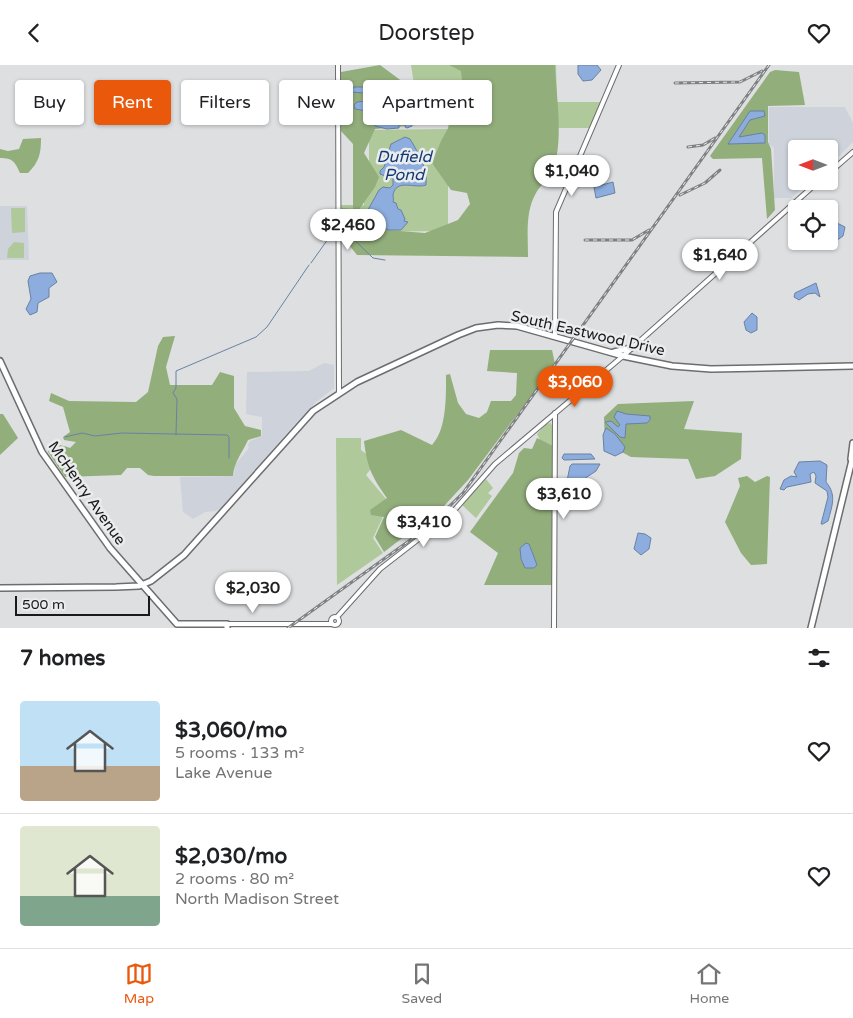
<!DOCTYPE html>
<html lang="en">
<head>
<meta charset="utf-8">
<style>
  body { margin:0; font-family:"Varela Round",sans-serif; background:#f2f2f2; color:#202124; height:100vh; display:flex; flex-direction:column; font-size:19px; white-space:nowrap }
  * { box-sizing:border-box; margin:0 }
  p { font-size:16px; color:#757577 }
  .icon { flex:none; width:28px; height:28px; fill:none; stroke:currentColor; stroke-width:2; stroke-linecap:round; stroke-linejoin:round }
  .map { position:relative; height:563px; overflow:hidden }
  .sheet { display:flex; flex-direction:column; background:#fff; flex:1 }
  .sheet>* { flex:none }
  .guide { position:absolute; left:15px; top:15px; width:500px; height:45px; display:flex; gap:10px }
  .needle { width:32px; rotate:270deg }
  .controls { position:absolute; left:788px; top:75px; display:grid; gap:10px }
  .controls a { display:grid; place-items:center; width:50px; height:50px; border-radius:5px; background:#fff; box-shadow:0 1px 4px #0004; font-size:25px }
  .scale { position:absolute; left:15px; bottom:12px; width:135px; box-sizing:border-box; padding-left:5px; border:2px solid #191a1b; border-top:0; font-size:14px; line-height:18px; white-space:nowrap; color:#191a1b; -webkit-text-stroke:4px #ebecee; paint-order:stroke }
  .price { position:absolute; translate:-50% -42px; padding:0 11px; border-radius:18px; background:#fff; color:#222; font-size:16px; line-height:32px; filter:drop-shadow(0 1px 2px #0008) }
  .price::after { content:''; position:absolute; left:50%; top:30px; width:15px; height:11px; margin-left:-8px; background:inherit; clip-path:polygon(0 0,100% 0,50% 100%) }
  .price.selected { background:#ea580c; color:#fff }
  ul { padding:0; list-style:none }
  li { display:flex; align-items:center; gap:15px; height:125px; padding:0 20px }
  li+li { border-top:1px solid #e0e0e0 }
  li span { display:grid; place-items:center; flex:none; width:140px; height:100px; border-radius:5px; color:#555 }
  li>.icon { margin-inline-start:auto }
  span .icon { width:60px; height:60px; fill:#fffc; stroke-width:1 }
  li b { font-size:21px }
  h2 { display:flex; justify-content:space-between; align-items:center; height:60px; padding:0 20px; font-size:21px }
  .pill { padding:0 18px; border-radius:5px; background:#fff; box-shadow:0 1px 4px #0004; font-size:18px; line-height:45px }
  .pill.selected { background:#ea580c; color:#fff }
  header { display:flex; justify-content:space-between; align-items:center; height:65px; padding:0 20px; background:#fff; font-size:22px; font-weight:600 }
  .dock { display:flex; justify-content:space-around; align-items:center; height:70px; border-top:1px solid #e0e0e0; background:#fff; font-size:14px; color:#757577 }
  .dock a { display:grid; justify-items:center; gap:2px }
  .dock .selected { color:#ea580c }
  .map>svg:first-child { display:block }
  .built { fill:#cdd2db }
  .green { fill:#afc99b }
  .forest { fill:#92ae7b }
  .water { fill:#8caddd; stroke:#6a81a3 }
  .lines { fill:none; stroke-linecap:round; stroke-linejoin:round }
  .stream { stroke:#6a81a3; stroke-width:1 }
  .minor-casing { stroke:#6c6d6f; stroke-width:6 }
  .major-casing { stroke:#6c6d6f; stroke-width:8 }
  .minor { stroke:#fff; stroke-width:4 }
  .major { stroke:#fff; stroke-width:5 }
  .rail-casing { stroke:#7f8082; stroke-width:3 }
  .rail { stroke:#ebecee; stroke-width:1; stroke-dasharray:4; stroke-linecap:butt }
  .labels { text-anchor:middle; stroke-width:5; stroke-linejoin:round; paint-order:stroke }
  .street-label { font-size:15px; fill:#191a1b; stroke:#ebecee }
  .water-label { font-size:16px; font-style:italic; fill:#113a73; stroke:#ebecee }
</style>
</head>
<body>
<header><svg class="icon" aria-label="back" viewBox="0 0 24 24"><path d="M15 5l-7 7 7 7"/></svg>Doorstep<svg class="icon" aria-label="heart" viewBox="0 0 24 24"><path d="M12 20l-8-8c-3-5 5-10 8-4 3-6 11-1 8 4z"/></svg></header>
<div class="map">
<svg width="853" height="563" viewBox="0 0 853 563">
  <rect width="100%" height="100%" fill="#dddfe1"/>
  <g class="built">
    <polygon points="769,42 845,42 853,58 853,77 829,101 829,84 796,84 796,116 811,116 791,133 774,133 774,83 769,79"/>
    <polygon points="0,141 27,141 29,195 0,195"/>
    <polygon points="324,298 334,300 334,323 316,337 293,361 221,443 215,446 205,447 193,454 183,447 180,412 234,411 235,400 249,383 248,380 250,376 262,371 262,352 246,349 247,307 309,306"/>
  </g>
  <g class="green">
    <polygon points="411,0 556,0 557,37 601,37 590,63 556,63 448,88 448,166 341,167 340,140 364,140 364,124 369,123 369,65 448,64 448,32 416,32"/>
    <polygon points="11,143 25,143 25,167 12,168"/>
    <polygon points="14,177 24,178 24,193 7,193 8,184"/>
    <polygon points="551,358 552,361 552,384 540,375 537,369 546,359"/>
    <polygon points="336,373 361,373 361,385 370,392 373,401 366,410 386,434 382,454 373,473 383,488 337,520"/>
    <polygon points="486,414 493,423 488,428 492,431 476,453 462,440"/>
  </g>
  <g class="forest">
    <path d="M380,0L407,20L419,37L416,60L375,64L364,88L379,112L375,122L360,143L361,163L425,168L458,155L470,139L467,128L451,125L432,98L441,76L464,34L461,6L449,0H555C556,30 564,76 553,104C549,115 541,119 536,128C525,147 528,170 528,192L357,190L342,171V143L353,144V79L341,66V7Z"/>
    <polygon points="775,5 799,7 805,40 768,41 768,77 771,84 775,145 767,154 762,93 713,94 710,91 770,7"/>
    <path d="M41,73C41,89 39,97 28,108H20C15,97 13,93 0,93V84L8,86L19,84L23,74Z"/>
    <path d="M175,271L166,302L170,320H212L220,307L234,311V343L245,361L261,365V371L248,375C242,388 234,397 233,411H154L148,410L140,403H127L121,410L65,412L48,387C54,377 60,380 70,383L76,377L64,375L63,372L70,367L63,342L49,336L51,328L69,336L136,337L148,327L158,281L163,272Z"/>
    <path d="M490,285H552L555,299L468,415L444,441L384,487L375,472L384,452L371,450L370,445L387,433C372,412 367,402 364,376L401,365L432,380C447,364 446,331 446,310L450,309L458,338L466,349L479,353L487,347L491,336H511L516,330L517,308L487,306Z"/>
    <polygon points="694,336 684,364 742,368 741,394 715,411 696,414 688,394 631,392 605,378 604,352 618,339"/>
    <polygon points="0,349 3,349 18,373 0,390"/>
    <polygon points="537,373 553,381 553,520 484,520 498,488 470,467 513,408 519,388 524,383 532,384"/>
    <polygon points="747,411 755,417 767,411 770,412 767,499 751,500 741,488 725,457 740,421 738,413"/>
  </g>
  <g class="water">
    <polygon points="578,0 597,0 601,5 592,15 583,16 578,9"/>
    <polygon points="375,16 379,23 377,29 351,27 354,22 366,22"/>
    <polygon points="375,35 381,36 389,46 387,48 383,43 366,46 355,44 354,40 357,37"/>
    <polygon points="409,36 413,43 410,52 412,61 407,63 405,62 407,37"/>
    <polygon points="750,46 764,46 765,51 750,55 739,72 762,68 765,70 765,78 728,79"/>
    <path d="M378,47C385,56 386,58 399,57V63L387,64L375,61L370,49Z"/>
    <path d="M405,72L410,74C418,87 428,104 426,120C415,124 396,113 393,130C393,132 394,135 393,137L396,138L398,144L401,145L405,154L404,156L408,157L401,165H389L364,156V152L379,125L383,122L390,123L393,120V114L380,109V106L384,102L391,79Z"/>
    <polygon points="613,117 615,128 596,133 594,122"/>
    <polygon points="835,157 845,162 843,171 833,178 823,176 829,176 829,167"/>
    <polygon points="40,208 52,208 57,217 49,223 49,232 38,238 37,247 30,250 26,244 31,234 28,216 30,211"/>
    <polygon points="816,218 820,232 815,228 808,229 799,235 794,232 795,228"/>
    <polygon points="752,248 757,252 757,265 751,268 746,265 744,257"/>
    <polygon points="617,346 626,349 650,351 650,355 647,358 626,359 625,373 620,372 605,357 611,356 618,362 620,360 614,352"/>
    <polygon points="606,363 615,369 625,382 623,387 615,391 604,386 603,370"/>
    <polygon points="564,389 591,389 595,394 564,395 562,393"/>
    <path d="M820,396L827,400L826,417C837,430 832,441 828,456L823,459H821L828,432L827,426L815,418L816,411L814,407L810,409L811,417L787,422L784,425L780,424L784,415L791,411L797,412L794,407L799,397Z"/>
    <polygon points="572,399 600,399 596,406 575,420 567,416 570,401"/>
    <polygon points="638,468 645,469 651,473 649,484 641,490 634,484"/>
    <polygon points="526,478 529,479 537,500 534,503 525,503 521,494 520,483"/>
  </g>
  <g class="lines">
    <g class="stream">
      <polyline points="343,164 373,193 385,195"/>
      <polyline points="340,165 359,160 366,156"/>
      <polyline points="311,198 328,174 337,167"/>
      <polyline points="176,370 177,334 173,328 176,323 176,306 256,272 267,262 309,200"/>
      <polyline points="65,372 82,368 95,371 122,368 227,370 229,372 229,393"/>
    </g>
    <defs>
      <g id="minor">
        <polyline points="338,0 339,327"/>
        <polyline points="829,108 853,87"/>
        <polyline points="555,270 556,147 619,0"/>
        <circle cx="335" cy="556" r="4"/>
        <polyline points="337,552 380,504 451,449 495,399 623,291 819,116"/>
        <polyline points="227,559 332,559"/>
        <polyline points="554,563 555,348"/>
      </g>
      <g id="major">
        <polyline points="614,287 631,283"/>
        <polyline points="0,296 42,387 110,483 177,559 227,559 227,563"/>
        <polyline points="851,394 853,378"/>
        <polyline points="0,523 116,522 139,521 151,516 184,490 313,346 357,317 458,270 476,263 498,260 517,261 623,291 672,301 711,304 853,301"/>
        <polyline points="811,563 853,391"/>
      </g>
    </defs>
    <use href="#minor" class="minor-casing"/>
    <use href="#major" class="major-casing"/>
    <use href="#minor" class="minor"/>
    <use href="#major" class="major"/>
    <defs>
      <g id="rail">
        <polyline points="675,18 740,17 762,6"/>
        <polyline points="688,82 703,80 715,73"/>
        <polyline points="680,130 705,118 720,105"/>
        <polyline points="585,175 632,175 649,165"/>
        <polyline points="288,563 427,463 463,428 769,0"/>
      </g>
    </defs>
    <use href="#rail" class="rail-casing"/>
    <use href="#rail" class="rail"/>
  </g>
  <g class="labels">
    <g class="street-label">
      <text transform="translate(588 268) rotate(13)" y="5">South Eastwood Drive</text>
      <text transform="translate(87 428) rotate(55)" y="5">McHenry Avenue</text>
    </g>
    <g class="water-label">
      <text x="404" y="97">Dufield<tspan x="404" dy="18">Pond</tspan></text>
    </g>
  </g>
</svg>
<div class="controls">
<a><svg class="needle" viewBox="-14 -14 28 28"><path d="M0-13l5 13h-10z" fill="#e53935"/><path d="M0 13l5-13h-10z" fill="#757577"/></svg></a>
<a><svg class="icon" aria-label="locate" viewBox="0 0 24 24"><circle cx="12" cy="12" r="6"/><path d="M12 2v4M12 18v4M2 12h4M18 12h4"/></svg></a>
</div>
<div class="scale">500 m</div>
<b class="price" style="left:572px;top:132px">$1,040</b>
<b class="price" style="left:348px;top:186px">$2,460</b>
<b class="price" style="left:720px;top:216px">$1,640</b>
<b class="price selected" style="left:575px;top:343px">$3,060</b>
<b class="price" style="left:564px;top:455px">$3,610</b>
<b class="price" style="left:424px;top:483px">$3,410</b>
<b class="price" style="left:253px;top:549px">$2,030</b>
<div class="guide">
<a class="pill">Buy</a>
<a class="pill selected">Rent</a>
<a class="pill">Filters</a>
<a class="pill">New</a>
<a class="pill">Apartment</a>
</div>
</div>
<section class="sheet">
<h2>7 homes<svg class="icon" aria-label="filters" viewBox="0 0 24 24"><path d="M4 7h16M4 17h16"/><circle cx="9" cy="7" r="2"/><circle cx="15" cy="17" r="2"/></svg></h2>
<ul>
<li><span style="background:linear-gradient(#bfe0f5 65%,#b9a48a 0)"><svg class="icon" aria-label="home" viewBox="0 0 24 24"><path d="M3 11l9-7 9 7M6 9v11h12V9"/></svg></span><div><b>$3,060/mo</b><p>5 rooms · 133 m²</p><p>Lake Avenue</p></div><svg class="icon" aria-label="heart" viewBox="0 0 24 24"><path d="M12 20l-8-8c-3-5 5-10 8-4 3-6 11-1 8 4z"/></svg></li>
<li><span style="background:linear-gradient(#dfe7d0 70%,#7fa58c 0)"><svg class="icon" aria-label="home" viewBox="0 0 24 24"><path d="M3 11l9-7 9 7M6 9v11h12V9"/></svg></span><div><b>$2,030/mo</b><p>2 rooms · 80 m²</p><p>North Madison Street</p></div><svg class="icon" aria-label="heart" viewBox="0 0 24 24"><path d="M12 20l-8-8c-3-5 5-10 8-4 3-6 11-1 8 4z"/></svg></li>
</ul>
</section>
<nav class="dock">
<a class="selected"><svg class="icon" aria-label="map" viewBox="0 0 24 24"><path d="M3 6l6-2 6 2 6-2v14l-6 2-6-2-6 2zM9 4v14M15 6v14"/></svg>Map</a>
<a><svg class="icon" aria-label="saved" viewBox="0 0 24 24"><path d="M7 4h10v16l-5-4-5 4z"/></svg>Saved</a>
<a><svg class="icon" aria-label="home" viewBox="0 0 24 24"><path d="M3 11l9-7 9 7M6 9v11h12V9"/></svg>Home</a>
</nav>
</body>
</html>
